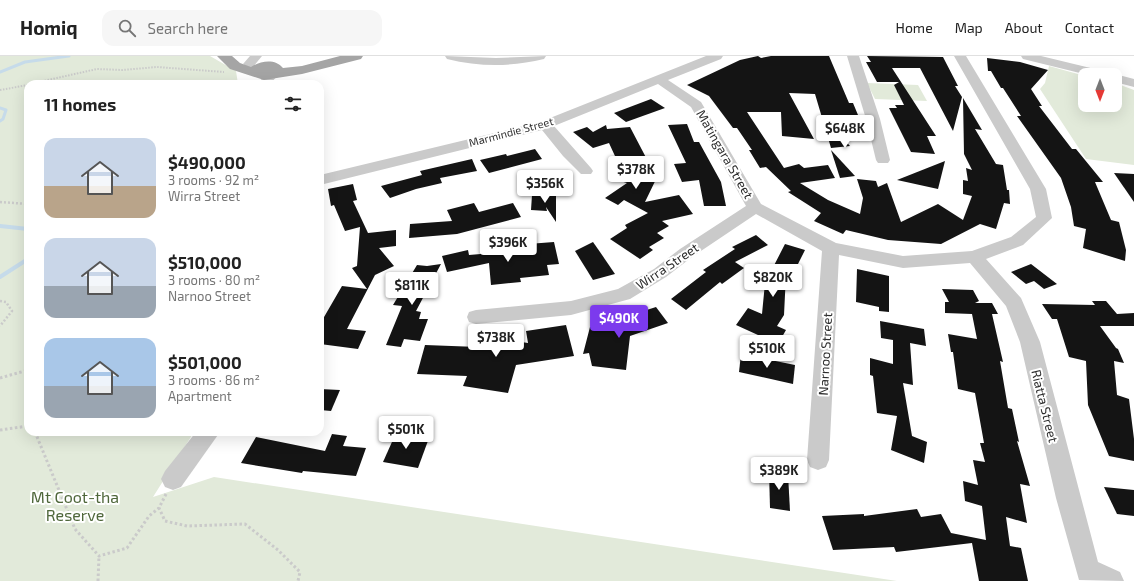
<!DOCTYPE html>
<html lang="en">
<head>
<meta charset="utf-8">
<style>
  body { margin:0; font-family:"Exo 2",sans-serif; background:#f6f6f6; color:#222; height:100vh; display:flex; flex-direction:column; font-size:15px; white-space:nowrap }
  * { box-sizing:border-box; margin:0 }
  p { font-size:13px; color:#767676 }
  .icon { flex:none; width:22px; height:22px; fill:none; stroke:currentColor; stroke-width:2; stroke-linecap:round; stroke-linejoin:round }
  .map { position:relative; flex:1; overflow:hidden }
  .details { position:absolute; left:24px; top:24px; width:300px; height:356px; display:flex; flex-direction:column; background:#fff; border-radius:12px; box-shadow:0 4px 16px #0002 }
  .details>* { flex:none }
  .needle { width:26px; rotate:180deg }
  .controls { position:absolute; left:1078px; top:12px; display:grid; gap:8px }
  .controls a { display:grid; place-items:center; width:44px; height:44px; border-radius:8px; background:#fff; box-shadow:0 4px 16px #0002; font-size:20px }
  .price { position:absolute; translate:-50% -34px; padding:0 9px; border-radius:4px; background:#fff; color:#222; font-size:13px; line-height:26px; filter:drop-shadow(0 1px 2px #0008) }
  .price::after { content:''; position:absolute; left:50%; top:24px; width:12px; height:9px; margin-left:-6px; background:inherit; clip-path:polygon(0 0,100% 0,50% 100%) }
  .price.active { background:#7c3aed; color:#fff }
  ul { padding:0; list-style:none }
  li { display:flex; align-items:center; gap:12px; height:100px; padding:0 20px }
  li span { display:grid; place-items:center; flex:none; width:112px; height:80px; border-radius:12px; color:#555 }
  li>.icon { margin-inline-start:auto }
  span .icon { width:48px; height:48px; fill:#fffc; stroke-width:1 }
  li b { font-size:17px }
  h2 { display:flex; justify-content:space-between; align-items:center; height:48px; padding:0 20px; font-size:17px }
  header { display:flex; align-items:center; gap:24px; box-sizing:border-box; height:56px; padding:0 20px; background:#fff; border-bottom:1px solid #e0e0e0 }
  header strong { font-size:19px }
  nav { display:flex; gap:22px; margin-inline-start:auto; font-size:14px }
  .search { width:280px; height:36px; background:#f6f6f6; display:flex; align-items:center; gap:10px; box-sizing:border-box; padding:0 14px; border-radius:12px; color:#767676; font-size:15px }
  .map>svg:first-child { display:block }
  .green { fill:#e2eada }
  .lines { fill:none; stroke-linecap:round; stroke-linejoin:round }
  .stream-far1 { stroke:#c6dbea; stroke-width:3 }
  .stream { stroke:#c6dbea; stroke-width:4 }
  .building { fill:#141414 }
  .path-far2 { stroke:#cacaca; stroke-width:2; stroke-dasharray:1.5 1.5; stroke-linecap:butt }
  .path-far1 { stroke:#cacaca; stroke-width:2.5; stroke-dasharray:2 2; stroke-linecap:butt }
  .path { stroke:#cacaca; stroke-width:3; stroke-dasharray:2.5 2.5; stroke-linecap:butt }
  .minor { fill:#cacaca; fill-rule:evenodd }
  .major { fill:#a5a5a5; fill-rule:evenodd }
  .labels { text-anchor:middle; stroke-width:4; stroke-linejoin:round; paint-order:stroke }
  .far-street-label { font-size:11px; fill:#2d2d2d; stroke:#fff }
  .street-label { font-size:13px; fill:#2d2d2d; stroke:#fff }
  .near-park-label { font-size:16px; fill:#4f673b; stroke:#fff }
</style>
</head>
<body>
<header>
<strong>Homiq</strong>
<div class="search"><svg class="icon" aria-label="search" viewBox="0 0 24 24"><circle cx="10" cy="10" r="6"/><path d="M15 15l6 6"/></svg>Search here</div>
<nav><a>Home</a><a>Map</a><a>About</a><a>Contact</a></nav>
</header>
<div class="map">
<svg width="1134" height="525" viewBox="0 0 1134 525">
  <rect width="100%" height="100%" fill="#fff"/>
  <g class="green">
    <polygon points="0,0 210,0 236,15 238,28 28,28 28,376 194,376 153,441 214,421 897,525 0,525"/>
    <polygon points="1049,10 1085,20 1085,49 1115,49 1115,27 1134,34 1134,109 1086,103 1040,33 1045,27"/>
    <polygon points="867,27 918,29 927,45 875,43"/>
  </g>
  <g class="lines">
    <g class="stream-far1">
      <polyline points="0,16 25,6 69,0"/>
      <polyline points="0,52 6,54 3,63 0,65"/>
    </g>
    <g class="stream">
      <polyline points="0,170 28,173"/>
      <polyline points="0,221 28,203"/>
    </g>
  </g>
  <g class="building">
    <polygon points="758,0 761,2 771,0 829,0 849,47 853,47 858,59 853,59 857,78 837,76 850,90 831,92 815,38 789,37 814,83 782,80 781,56 747,56 784,112 799,108 804,112 828,109 835,122 800,127 828,144 860,158 863,142 857,123 876,125 878,131 887,127 901,166 938,148 963,164 972,140 963,138 963,124 968,125 966,112 972,114 964,98 963,42 982,74 975,73 996,108 1003,109 1007,134 1009,134 1010,148 1004,147 996,173 980,168 941,188 888,184 846,174 843,178 814,165 821,157 788,136 791,135 766,111 760,112 749,94 752,94 737,72 733,72 709,40 687,29 740,4"/>
    <polygon points="867,0 943,1 958,30 955,30 962,41 953,75 920,12 892,12 936,80 927,80 935,98 911,96 889,52 897,52 895,49 904,49 894,29 899,26 877,26 866,6 871,6"/>
    <polygon points="987,2 1020,6 1048,14 1031,33 1042,50 1039,50 1072,93 1076,93 1103,126 1095,126 1111,164 1119,166 1126,194 1125,205 1083,192 1086,173 1074,170 1071,151 1061,122 1017,60 1021,60 1003,32 1001,32 991,15 988,15"/>
    <polygon points="651,43 665,52 626,66 614,57"/>
    <polygon points="687,68 694,86 699,86 721,126 726,150 704,150 699,124 682,126 674,108 686,107 668,69"/>
    <polygon points="606,69 607,73 630,71 652,113 660,115 645,146 679,139 693,158 662,165 669,170 657,177 664,182 649,191 653,194 640,203 610,183 627,172 625,169 648,157 624,144 618,149 605,142 627,127 613,123 620,111 609,87 593,92 573,76 587,71 593,76"/>
    <polygon points="535,93 542,103 489,117 480,104 506,98 507,100"/>
    <polygon points="831,94 855,120 840,122"/>
    <polygon points="472,103 477,115 440,122 442,127 416,133 390,142 381,130 422,119 420,115"/>
    <polygon points="945,105 938,133 897,124"/>
    <polygon points="1114,117 1134,118 1134,146"/>
    <polygon points="353,128 357,144 353,145 368,177 396,174 396,190 379,192 394,210 375,219 347,273 366,275 358,293 320,288 320,268 342,230 367,233 352,212 357,210 360,171 345,175 334,149 331,150 328,133"/>
    <polygon points="532,139 556,139 556,166 546,151 547,155 531,154"/>
    <polygon points="474,147 479,156 513,147 521,161 457,178 409,182 410,168 452,165 447,154"/>
    <polygon points="756,179 768,189 735,206 744,212 722,228 720,226 686,254 671,243 706,216 703,214 735,193 732,191"/>
    <polygon points="554,186 559,208 547,209 549,219 520,222 521,226 491,229 489,207 447,216 442,200 468,194 469,199 529,194 528,188"/>
    <polygon points="593,186 600,196 615,218 593,224 575,195"/>
    <polygon points="785,188 805,194 792,220 786,218 784,259 777,270 786,274 778,288 736,269 748,252 762,258 765,227"/>
    <polygon points="441,208 416,255 421,256 419,263 428,263 420,285 404,283 401,291 386,289 402,250 393,249 417,209 427,210"/>
    <polygon points="1031,208 1057,228 1044,233 1034,225 1026,228 1011,216"/>
    <polygon points="857,213 889,220 889,256 879,255 879,251 856,246"/>
    <polygon points="942,233 973,234 979,245 975,247 992,247 998,258 992,258 1003,306 1000,305 1008,352 1012,353 1019,386 1017,385 1030,430 1020,428 1027,467 1006,461 1010,490 1021,492 1028,525 979,525 972,487 896,496 894,491 833,494 822,460 864,458 864,460 917,453 921,461 941,458 951,477 986,484 982,450 965,445 963,425 978,429 973,404 985,406 980,387 984,387 975,337 958,333 953,296 951,296 948,278 977,283 972,258 945,257 945,246 949,246"/>
    <polygon points="1092,245 1106,245 1117,258 1134,257 1134,270 1100,270 1116,292 1118,293 1124,307 1114,305 1117,339 1129,343 1134,383 1134,405 1109,400 1088,349 1086,305 1069,301 1057,263 1052,263 1042,248 1095,249"/>
    <polygon points="656,251 668,267 630,280 626,314 592,310 589,297 583,298 590,271 602,272 601,266 629,267 625,261"/>
    <polygon points="880,265 924,273 926,290 910,287 913,329 903,327 912,380 927,386 924,407 891,394 897,360 877,357 873,320 870,319 870,302 893,308 893,284 881,282"/>
    <polygon points="566,269 574,300 516,309 508,337 463,330 467,320 417,318 425,289 478,291 482,280 528,287 526,275"/>
    <polygon points="741,298 795,309 793,328 739,316"/>
    <polygon points="320,333 340,334 331,355 320,354"/>
    <polygon points="396,377 429,382 418,412 383,406"/>
    <polygon points="332,378 347,380 343,390 366,392 356,420 303,415 302,417 241,407 256,381 325,395"/>
    <polygon points="769,415 788,418 790,455 770,452"/>
    <polygon points="1104,431 1134,434 1134,460 1117,458"/>
  </g>
  <g class="lines">
    <g class="path-far2">
      <polyline points="30,28 97,13 122,14 157,11 224,16"/>
      <polyline points="0,34 28,29"/>
    </g>
    <g class="path-far1">
      <polyline points="0,146 28,148"/>
      <polyline points="0,245 6,246 12,255 0,270"/>
    </g>
    <g class="path">
      <polyline points="0,322 28,314"/>
      <polyline points="0,374 28,370"/>
      <polyline points="35,376 75,473 99,500 127,492 149,460 159,452"/>
      <polyline points="166,438 159,452 165,465 187,470 245,468 278,494 300,516 298,525"/>
      <polyline points="98,525 99,500"/>
    </g>
    <g class="minor">
      <polygon points="250,0 262,0 253,11 249,12 243,8"/>
      <path d="M445,0L496,2L546,0L544,3C511,11 480,11 447,3Z"/>
      <polygon points="706,0 723,0 721,3 668,24 701,46 761,148 836,187 903,200 972,195 1011,181 1036,161 1030,133 954,0 966,0 1046,133 1052,162 1023,189 986,203 1021,242 1040,286 1098,506 1120,516 1124,525 1079,524 1056,442 1020,286 1006,250 970,207 903,212 839,199 829,404 826,411 818,414 810,411 807,404 822,195 756,158 692,201 666,221 630,243 571,259 476,268 469,266 467,261 469,256 476,254 571,245 618,233 654,213 680,193 746,150 691,51 658,28 554,70 591,112 593,115 591,118 581,118 563,100 542,74 320,129 320,119 540,66"/>
      <polygon points="847,0 859,0 880,63 890,104 888,107 878,107 876,104 866,63"/>
      <polygon points="1021,0 1041,0 1107,16 1109,19 1088,19 1023,3"/>
      <polygon points="273,14 279,18 270,28 257,28 269,15"/>
      <polygon points="1115,18 1134,23 1134,31 1115,26 1115,19 1112,19"/>
      <polygon points="196,376 220,376 181,431 173,434 165,431 161,423 165,415"/>
    </g>
    <path class="major" d="M217,0H232L240,7L251,11C260,5 275,2 283,12L302,10L340,0H363L361,3L302,18L264,24L230,13Z"/>
  </g>
  <g class="labels">
    <g class="far-street-label">
      <text transform="translate(511 76) rotate(-15)" y="4">Marmindie Street</text>
    </g>
    <g class="street-label">
      <text transform="translate(725 98) rotate(60)" y="5">Matingara Street</text>
      <text transform="translate(667 210) rotate(-34)" y="5">Wirra Street</text>
      <text transform="translate(825 298) rotate(-87)" y="5">Narnoo Street</text>
      <text transform="translate(1045 350) rotate(76)" y="5">Riatta Street</text>
    </g>
    <g class="near-park-label">
      <text x="75" y="447">Mt Coot-tha<tspan x="75" dy="18">Reserve</tspan></text>
    </g>
  </g>
</svg>
<div class="controls">
<a><svg class="needle" viewBox="-14 -14 28 28"><path d="M0-13l5 13h-10z" fill="#e53935"/><path d="M0 13l5-13h-10z" fill="#767676"/></svg></a>
</div>
<b class="price" style="left:845px;top:93px">$648K</b>
<b class="price" style="left:636px;top:134px">$378K</b>
<b class="price" style="left:545px;top:148px">$356K</b>
<b class="price" style="left:508px;top:207px">$396K</b>
<b class="price" style="left:773px;top:242px">$820K</b>
<b class="price" style="left:412px;top:250px">$811K</b>
<b class="price active" style="left:619px;top:283px">$490K</b>
<b class="price" style="left:496px;top:302px">$738K</b>
<b class="price" style="left:767px;top:313px">$510K</b>
<b class="price" style="left:406px;top:394px">$501K</b>
<b class="price" style="left:779px;top:435px">$389K</b>
<section class="details">
<h2>11 homes<svg class="icon" aria-label="filters" viewBox="0 0 24 24"><path d="M4 7h16M4 17h16"/><circle cx="9" cy="7" r="2"/><circle cx="15" cy="17" r="2"/></svg></h2>
<ul>
<li><span style="background:linear-gradient(#c9d6e8 60%,#b9a48a 0)"><svg class="icon" aria-label="home" viewBox="0 0 24 24"><path d="M3 11l9-7 9 7M6 9v11h12V9"/></svg></span><div><b>$490,000</b><p>3 rooms · 92 m²</p><p>Wirra Street</p></div></li>
<li><span style="background:linear-gradient(#c9d6e8 60%,#9aa5b1 0)"><svg class="icon" aria-label="home" viewBox="0 0 24 24"><path d="M3 11l9-7 9 7M6 9v11h12V9"/></svg></span><div><b>$510,000</b><p>3 rooms · 80 m²</p><p>Narnoo Street</p></div></li>
<li><span style="background:linear-gradient(#a9c7e8 60%,#9aa5b1 0)"><svg class="icon" aria-label="home" viewBox="0 0 24 24"><path d="M3 11l9-7 9 7M6 9v11h12V9"/></svg></span><div><b>$501,000</b><p>3 rooms · 86 m²</p><p>Apartment</p></div></li>
</ul>
</section>
</div>
</body>
</html>
